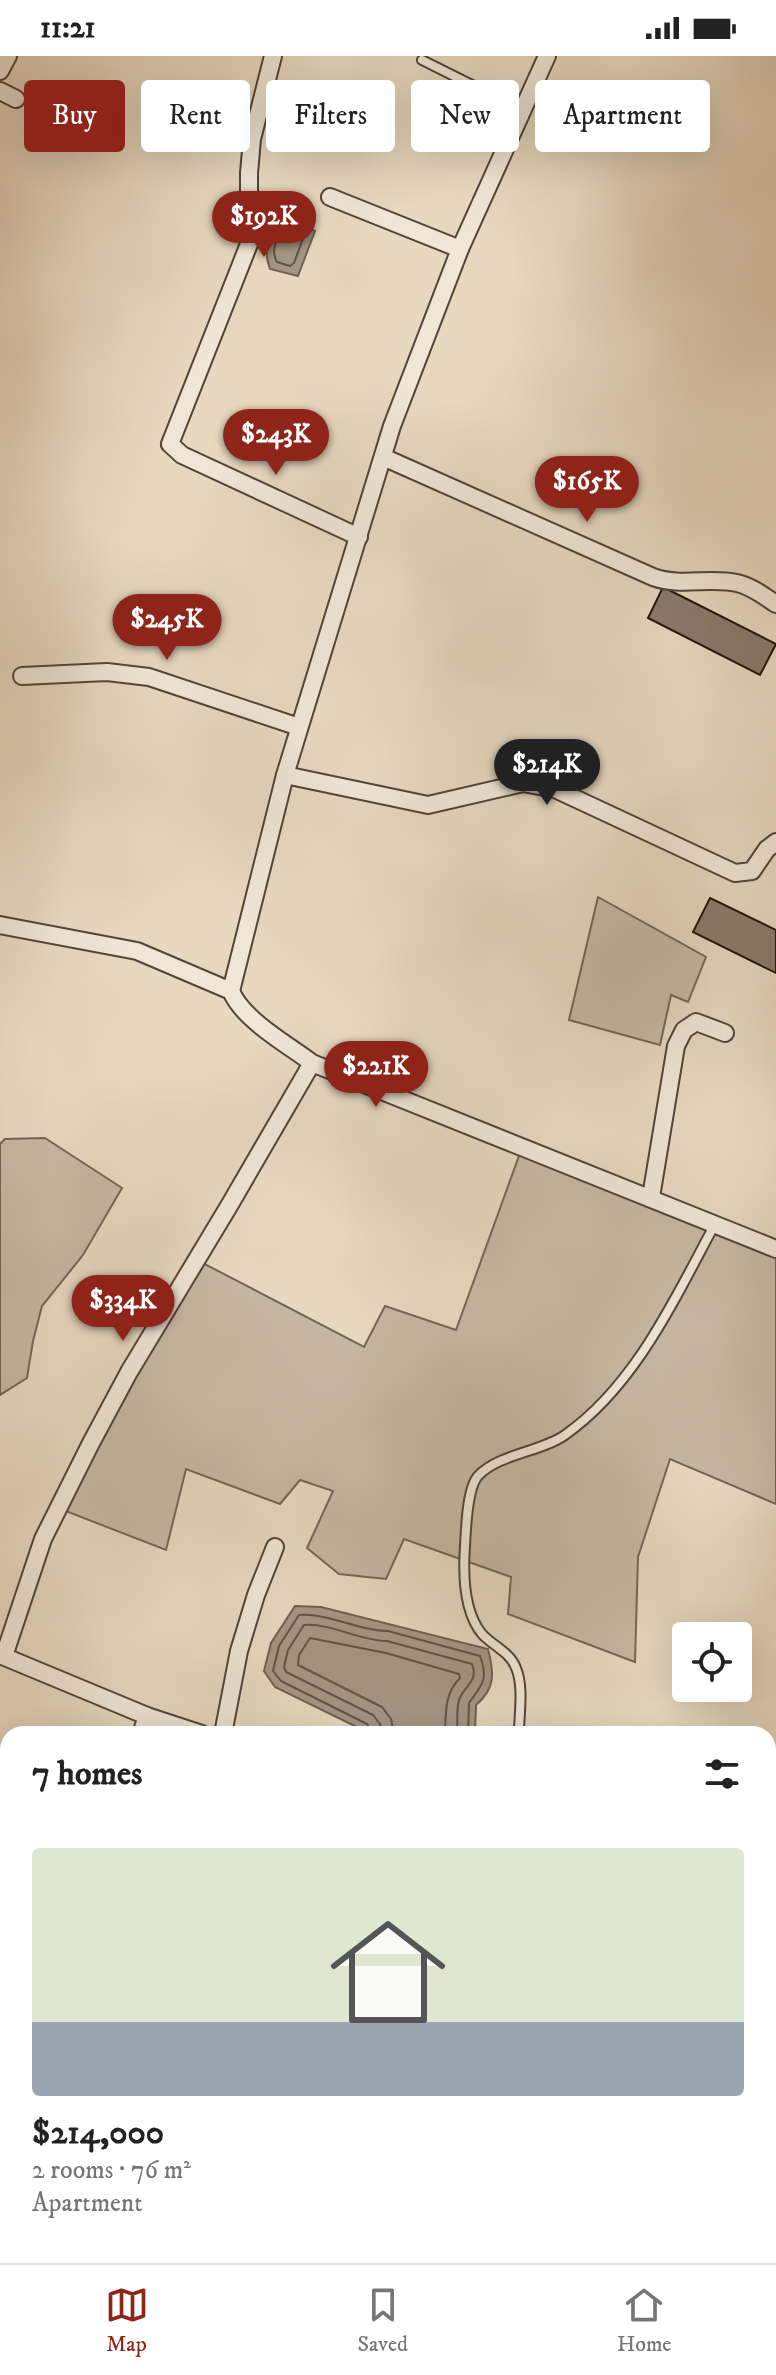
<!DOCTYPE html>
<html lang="en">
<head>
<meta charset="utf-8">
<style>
  body { margin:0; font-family:"IM FELL DW Pica",serif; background:#f2f2f2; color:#222; height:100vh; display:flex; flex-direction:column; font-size:30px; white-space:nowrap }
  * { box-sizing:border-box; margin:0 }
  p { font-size:26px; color:#767676 }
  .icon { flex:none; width:44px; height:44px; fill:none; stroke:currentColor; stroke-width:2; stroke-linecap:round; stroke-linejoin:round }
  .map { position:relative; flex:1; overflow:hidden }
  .side { position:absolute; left:0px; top:1670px; width:776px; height:538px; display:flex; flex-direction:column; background:#fff; border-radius:24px 24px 0 0; box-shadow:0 8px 32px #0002 }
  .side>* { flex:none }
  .banner { position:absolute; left:24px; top:24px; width:728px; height:72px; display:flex; gap:16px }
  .buttons { position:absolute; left:672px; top:1566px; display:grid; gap:16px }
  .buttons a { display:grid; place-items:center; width:80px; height:80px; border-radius:8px; background:#fff; box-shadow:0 8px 32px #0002; font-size:40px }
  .price { position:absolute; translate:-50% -68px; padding:0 18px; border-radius:28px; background:#8f2418; color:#fff; font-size:26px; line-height:52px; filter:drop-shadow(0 2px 4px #0008) }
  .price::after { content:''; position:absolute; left:50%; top:48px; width:24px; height:18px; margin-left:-12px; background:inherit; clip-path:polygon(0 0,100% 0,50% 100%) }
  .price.active { background:#222; color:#fff }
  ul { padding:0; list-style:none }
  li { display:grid; align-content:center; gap:16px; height:424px; padding:0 32px }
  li+li { border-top:2px solid #e0e0e0 }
  li span { display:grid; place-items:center; height:248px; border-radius:8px; color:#555 }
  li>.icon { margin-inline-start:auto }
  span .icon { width:144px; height:144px; fill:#fffc; stroke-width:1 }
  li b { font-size:34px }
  h2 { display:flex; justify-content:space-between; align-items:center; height:96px; padding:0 32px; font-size:34px }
  .pill { padding:0 28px; border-radius:8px; background:#fff; box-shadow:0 8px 32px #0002; font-size:28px; line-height:72px }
  .pill.active { background:#8f2418; color:#fff }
  .status { display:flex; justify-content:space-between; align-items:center; height:56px; padding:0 40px; background:#fff; direction:ltr }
  .status svg { height:22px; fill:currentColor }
  .tabs { display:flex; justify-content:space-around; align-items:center; height:112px; border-top:2px solid #e0e0e0; background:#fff; font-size:22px; color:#767676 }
  .tabs a { display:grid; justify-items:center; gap:4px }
  .tabs .active { color:#8f2418 }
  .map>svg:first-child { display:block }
  .green { fill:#c5b7a2; stroke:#736658; stroke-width:2 }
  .water { fill:#a49583; stroke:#706154; stroke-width:2 }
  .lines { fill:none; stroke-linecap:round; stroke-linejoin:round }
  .shore { stroke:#625448; stroke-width:2 }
  .building { fill:#887a6b; stroke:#21140e; stroke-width:2 }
  .service-casing { stroke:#52453a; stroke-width:12 }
  .minor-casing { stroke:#52453a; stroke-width:20 }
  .service { stroke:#efe6d6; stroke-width:8 }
  .minor { stroke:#efe6d6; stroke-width:16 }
</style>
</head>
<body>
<div class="status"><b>11:21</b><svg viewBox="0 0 49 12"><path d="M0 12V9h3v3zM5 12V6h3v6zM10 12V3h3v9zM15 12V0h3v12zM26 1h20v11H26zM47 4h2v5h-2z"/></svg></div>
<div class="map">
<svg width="776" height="2207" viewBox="0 0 776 2207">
  <rect width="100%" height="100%" fill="#e7d8c0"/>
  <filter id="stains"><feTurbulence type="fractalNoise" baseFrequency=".0025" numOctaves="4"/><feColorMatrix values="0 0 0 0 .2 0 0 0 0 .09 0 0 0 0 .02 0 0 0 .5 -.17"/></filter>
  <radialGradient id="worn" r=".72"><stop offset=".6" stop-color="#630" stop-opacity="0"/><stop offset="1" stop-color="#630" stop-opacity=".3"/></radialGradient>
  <g class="green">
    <polygon points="598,841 706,901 688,946 671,939 660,989 569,964"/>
    <polygon points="45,1082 122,1132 83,1199 42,1250 33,1285 27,1322 0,1339 0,1088 5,1083"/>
    <polygon points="520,1097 776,1201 776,1448 670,1403 638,1501 635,1606 508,1558 511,1521 404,1483 386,1523 339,1518 307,1492 333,1435 300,1424 280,1448 186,1413 166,1494 58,1452 197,1204 364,1291 385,1250 456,1274"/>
    <polygon points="768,1971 776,1976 776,2172 768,2171"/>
    <polygon points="768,2193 776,2195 776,2207 446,2207 494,2200 710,2200 730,2203 734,2200 768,2200"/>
    <polygon points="400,2200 432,2200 439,2207 400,2207"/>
  </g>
  <g class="water">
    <path d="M292,158L315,175L298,220L270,213C261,190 271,169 292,158Z"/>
    <path d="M295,1550L321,1551L488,1593C494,1616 496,1632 476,1649L475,1678H371L275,1631L264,1615L271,1587Z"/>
    <path d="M0,1986L8,1990C8,2006 9,2022 0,2036Z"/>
    <polygon points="432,2200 494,2200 439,2207"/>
  </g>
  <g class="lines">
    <g class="shore">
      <path d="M293,167L305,177L294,207L290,210L277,206C269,192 279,173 293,167Z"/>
      <path d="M372,1678L367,1668L281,1625L273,1615L279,1590L299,1559C330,1557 358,1575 388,1575L480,1600C489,1623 482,1629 469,1647L468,1678"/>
      <path d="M382,1678L380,1668L373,1659L286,1616L284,1611L288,1594L304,1569C332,1567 359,1585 387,1585L472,1608C479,1626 464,1629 459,1644C456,1654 458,1668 457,1678"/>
      <path d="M394,1678L391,1663L382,1651L298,1609L299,1599L310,1582L386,1597L459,1618L460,1622C444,1638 446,1657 445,1678"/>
    </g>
  </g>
  <g class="building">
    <polygon points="663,531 776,588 760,619 648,562"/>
    <polygon points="710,842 776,874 776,917 693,876"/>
  </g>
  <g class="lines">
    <defs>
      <g id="service">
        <polyline points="422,4 522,54"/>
        <path d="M519,1678C519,1658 524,1631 516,1612C510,1596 493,1590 482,1578C464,1556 463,1518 465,1490C466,1473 467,1432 478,1420C498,1398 541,1396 565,1379C636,1329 675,1242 715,1168"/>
      </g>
      <g id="minor">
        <polyline points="273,0 252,83 249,117 249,188 170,388 182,399 359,481"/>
        <polyline points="0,15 8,0"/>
        <polyline points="0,35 16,43"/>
        <polyline points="330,141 460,193"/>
        <path d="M383,401L653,521C680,531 709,521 737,527C751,530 764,540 776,548"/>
        <polyline points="22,620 107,616 149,621 299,671"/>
        <polyline points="285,719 428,749 523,727 555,733 735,817 752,815 767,793 776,786"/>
        <path d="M0,869L137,895L231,935C243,964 287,988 312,1007L776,1193"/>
        <polyline points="231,935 285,719 392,370 460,193 547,0"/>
        <polyline points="651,1141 676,990 684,974 696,966 725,977"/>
        <polyline points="0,1599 147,1660 202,1678"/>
        <polyline points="4,1600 43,1483 91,1387 129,1316 229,1150 312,1007"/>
        <polyline points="141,1678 147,1660"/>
        <polyline points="223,1678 239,1595 256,1539 275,1491"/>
        <polyline points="768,1709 776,1707"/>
        <polyline points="0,1897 8,1900"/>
        <polyline points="0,2134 8,2131"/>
        <polyline points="90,2200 92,2207"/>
        <polyline points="195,2200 196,2207"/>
      </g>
    </defs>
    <use href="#service" class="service-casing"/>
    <use href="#minor" class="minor-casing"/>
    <use href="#service" class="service"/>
    <use href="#minor" class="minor"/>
  </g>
  <rect width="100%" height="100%" filter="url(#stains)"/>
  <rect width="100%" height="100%" fill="url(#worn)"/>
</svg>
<div class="buttons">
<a><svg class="icon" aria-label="locate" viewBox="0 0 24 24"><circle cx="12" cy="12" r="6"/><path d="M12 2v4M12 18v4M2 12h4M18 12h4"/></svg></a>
</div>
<b class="price" style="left:264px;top:203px">$192K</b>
<b class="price" style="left:276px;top:421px">$243K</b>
<b class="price" style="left:587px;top:468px">$165K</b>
<b class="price" style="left:167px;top:606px">$245K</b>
<b class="price active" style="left:547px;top:751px">$214K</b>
<b class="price" style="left:376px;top:1053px">$221K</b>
<b class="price" style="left:123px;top:1287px">$334K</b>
<div class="banner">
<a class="pill active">Buy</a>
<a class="pill">Rent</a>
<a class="pill">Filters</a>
<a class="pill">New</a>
<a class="pill">Apartment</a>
</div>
<section class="side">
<h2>7 homes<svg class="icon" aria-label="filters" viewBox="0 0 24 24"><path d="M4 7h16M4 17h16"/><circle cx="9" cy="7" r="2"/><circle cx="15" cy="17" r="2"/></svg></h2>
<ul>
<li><span style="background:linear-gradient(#dfe7d0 70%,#9aa5b1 0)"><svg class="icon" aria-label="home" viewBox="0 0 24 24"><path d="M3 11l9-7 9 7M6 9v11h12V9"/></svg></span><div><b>$214,000</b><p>2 rooms · 76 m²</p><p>Apartment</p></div></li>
</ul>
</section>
</div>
<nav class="tabs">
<a class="active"><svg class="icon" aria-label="map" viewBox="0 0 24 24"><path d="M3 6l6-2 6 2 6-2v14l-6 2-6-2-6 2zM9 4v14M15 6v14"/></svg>Map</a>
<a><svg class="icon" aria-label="saved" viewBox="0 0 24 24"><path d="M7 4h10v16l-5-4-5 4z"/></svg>Saved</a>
<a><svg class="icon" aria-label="home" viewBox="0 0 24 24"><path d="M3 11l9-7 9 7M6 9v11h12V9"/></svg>Home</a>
</nav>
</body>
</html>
